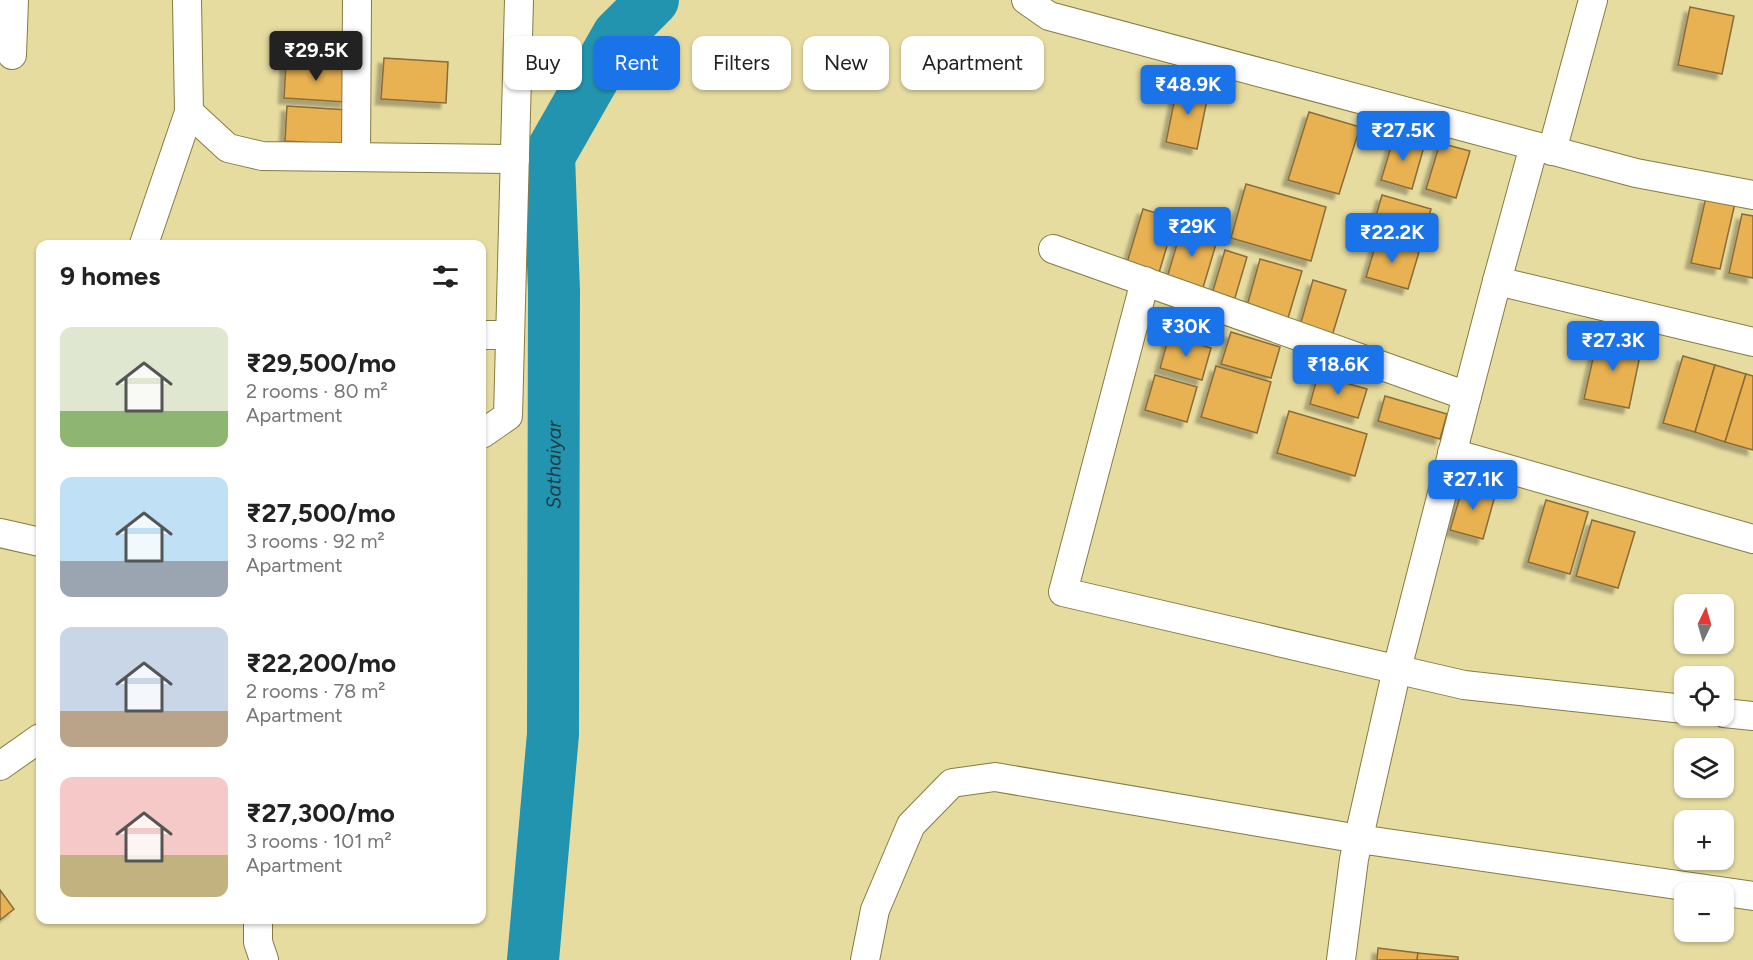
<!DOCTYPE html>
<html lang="en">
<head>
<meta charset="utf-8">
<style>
  body { margin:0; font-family:Figtree,sans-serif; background:#f6f6f6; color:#222; height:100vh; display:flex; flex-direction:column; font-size:22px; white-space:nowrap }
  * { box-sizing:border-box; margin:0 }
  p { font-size:20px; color:#767676 }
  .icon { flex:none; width:33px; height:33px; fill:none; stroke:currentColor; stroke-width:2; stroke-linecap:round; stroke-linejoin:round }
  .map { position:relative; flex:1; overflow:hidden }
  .details { position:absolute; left:36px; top:240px; width:450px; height:684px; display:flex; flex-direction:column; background:#fff; border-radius:12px; box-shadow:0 2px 4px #0004 }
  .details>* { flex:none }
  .top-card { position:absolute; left:504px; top:36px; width:570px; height:54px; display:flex; gap:12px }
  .needle { width:39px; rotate:5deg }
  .controls { position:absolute; left:1674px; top:594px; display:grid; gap:12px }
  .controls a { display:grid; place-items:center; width:60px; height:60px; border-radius:12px; background:#fff; box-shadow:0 2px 4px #0004; font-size:30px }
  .price { position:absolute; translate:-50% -51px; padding:0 14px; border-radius:6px; background:#1a73e8; color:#fff; font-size:20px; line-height:39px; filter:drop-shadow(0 2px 3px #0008) }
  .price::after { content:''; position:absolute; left:50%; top:36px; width:18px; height:14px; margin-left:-9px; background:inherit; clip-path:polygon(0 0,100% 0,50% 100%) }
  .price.on { background:#222; color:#fff }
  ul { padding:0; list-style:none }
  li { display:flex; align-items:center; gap:18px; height:150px; padding:0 24px }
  li span { display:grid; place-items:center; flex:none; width:168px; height:120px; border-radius:12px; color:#555 }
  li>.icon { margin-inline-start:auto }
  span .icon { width:72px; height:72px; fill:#fffc; stroke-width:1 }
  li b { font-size:26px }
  h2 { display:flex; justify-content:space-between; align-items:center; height:72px; padding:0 24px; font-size:26px }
  .chip { padding:0 21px; border-radius:12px; background:#fff; box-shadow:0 2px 4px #0004; font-size:21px; line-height:54px }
  .chip.on { background:#1a73e8; color:#fff }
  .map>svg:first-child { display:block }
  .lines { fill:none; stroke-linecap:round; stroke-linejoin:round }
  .river { stroke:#2394b0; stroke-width:52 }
  .building { fill:#e8b151; stroke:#8a6c39; stroke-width:1.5; filter:url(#shadow) }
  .minor-casing { stroke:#867b42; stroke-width:30 }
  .minor { stroke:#fff; stroke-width:28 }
  .labels { text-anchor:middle; stroke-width:4.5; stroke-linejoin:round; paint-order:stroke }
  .water-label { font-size:20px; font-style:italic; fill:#233b42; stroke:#fffcea }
</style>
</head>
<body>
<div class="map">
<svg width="1753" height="960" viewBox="0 0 1753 960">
  <defs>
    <filter id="shadow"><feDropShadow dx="-5.5" dy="5.5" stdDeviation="1.5" flood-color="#0004"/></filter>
  </defs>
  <rect width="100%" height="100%" fill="#e6dca0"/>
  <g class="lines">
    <path class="river" id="s1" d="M533,960L553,734L554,291L549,156L618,35L653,0"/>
  </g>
  <g class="building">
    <polygon points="1690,7 1734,16 1722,74 1678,65"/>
    <polygon points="384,58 448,62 446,103 381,99"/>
    <polygon points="286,63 348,66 346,102 284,98"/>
    <polygon points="1178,83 1209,90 1197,149 1166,142"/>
    <polygon points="287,106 348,110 346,145 285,141"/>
    <polygon points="1309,112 1360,127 1339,194 1288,180"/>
    <polygon points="1395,134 1425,143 1412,189 1381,180"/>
    <polygon points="1440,143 1470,151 1456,198 1426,189"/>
    <polygon points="1246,184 1326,207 1311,261 1231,238"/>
    <polygon points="1382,195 1431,209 1422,241 1373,226"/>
    <polygon points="1706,197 1735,203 1720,269 1691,263"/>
    <polygon points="1143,209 1175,219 1158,276 1126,266"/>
    <polygon points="1742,214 1753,216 1753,278 1729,273"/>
    <polygon points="1183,224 1219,234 1202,291 1166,281"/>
    <polygon points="1377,240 1419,252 1408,289 1366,277"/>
    <polygon points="1225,250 1247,257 1234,301 1212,294"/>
    <polygon points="1260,259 1302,271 1288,318 1247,306"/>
    <polygon points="1313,280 1346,290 1332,336 1300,326"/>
    <polygon points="1231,332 1280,347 1271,378 1221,364"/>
    <polygon points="1169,336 1211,348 1202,380 1160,368"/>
    <polygon points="1598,336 1642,346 1629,408 1584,399"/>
    <polygon points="1683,356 1715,365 1695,432 1663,423"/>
    <polygon points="1715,365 1746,374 1725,442 1695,432"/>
    <polygon points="1216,366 1271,382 1257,433 1201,417"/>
    <polygon points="1746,374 1753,376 1753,450 1725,442"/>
    <polygon points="1155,375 1197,387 1187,422 1145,410"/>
    <polygon points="1318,375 1367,389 1358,418 1310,404"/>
    <polygon points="1385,396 1447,414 1440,439 1378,421"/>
    <polygon points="1289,411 1367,434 1355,476 1277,453"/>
    <polygon points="1464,483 1496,492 1483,539 1450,530"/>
    <polygon points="1546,500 1588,512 1570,574 1528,562"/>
    <polygon points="1592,520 1635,532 1618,588 1576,576"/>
    <polygon points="0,890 14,909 0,920"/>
    <polygon points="1378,948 1418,953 1417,960 1377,960"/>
    <polygon points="1418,953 1458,957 1458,960 1417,960"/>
  </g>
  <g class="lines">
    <defs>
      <g id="minor">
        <polyline points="187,0 189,112 228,148 262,156 515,159"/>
        <polyline points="1026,0 1049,16 1636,173 1753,195"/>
        <polyline points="12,55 14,0"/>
        <polyline points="1552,151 1593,0"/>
        <polyline points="356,157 357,0"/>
        <polyline points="144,244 189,112"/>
        <polyline points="1053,249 1467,396 1497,281 1753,342"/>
        <polyline points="1145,281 1063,592 1464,685 1684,709"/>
        <polyline points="1497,281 1534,146"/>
        <polyline points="482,335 510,335"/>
        <polyline points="482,434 508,416 519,0"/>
        <polyline points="1452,453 1753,539"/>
        <polyline points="0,533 40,542"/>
        <polyline points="1724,713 1753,716"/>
        <polyline points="0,766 40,738"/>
        <polyline points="258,920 258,942 264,960"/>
        <polyline points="865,960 875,910 911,825 952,783 995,777 1359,839 1753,896"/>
        <polyline points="1341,960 1354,859 1397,669 1467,396"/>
      </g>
    </defs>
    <use href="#minor" class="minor-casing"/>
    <use href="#minor" class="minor"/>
  </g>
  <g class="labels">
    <g class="water-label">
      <text dy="7" stroke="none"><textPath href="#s1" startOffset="496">Sathaiyar</textPath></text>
    </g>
  </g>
</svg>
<div class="controls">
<a><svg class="needle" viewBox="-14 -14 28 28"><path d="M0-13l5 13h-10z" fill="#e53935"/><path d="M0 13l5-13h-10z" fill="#767676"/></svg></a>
<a><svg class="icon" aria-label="locate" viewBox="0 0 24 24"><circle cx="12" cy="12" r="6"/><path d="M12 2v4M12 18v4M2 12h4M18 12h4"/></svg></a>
<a><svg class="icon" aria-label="layers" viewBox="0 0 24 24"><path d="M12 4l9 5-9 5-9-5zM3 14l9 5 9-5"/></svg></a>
<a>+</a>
<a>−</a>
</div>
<b class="price on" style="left:316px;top:82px">₹29.5K</b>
<b class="price" style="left:1188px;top:116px">₹48.9K</b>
<b class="price" style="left:1403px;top:162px">₹27.5K</b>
<b class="price" style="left:1192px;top:258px">₹29K</b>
<b class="price" style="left:1392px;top:264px">₹22.2K</b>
<b class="price" style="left:1186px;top:358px">₹30K</b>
<b class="price" style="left:1613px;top:372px">₹27.3K</b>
<b class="price" style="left:1338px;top:396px">₹18.6K</b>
<b class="price" style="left:1473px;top:511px">₹27.1K</b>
<div class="top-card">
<a class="chip">Buy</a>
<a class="chip on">Rent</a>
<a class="chip">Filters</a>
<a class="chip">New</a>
<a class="chip">Apartment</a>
</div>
<section class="details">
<h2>9 homes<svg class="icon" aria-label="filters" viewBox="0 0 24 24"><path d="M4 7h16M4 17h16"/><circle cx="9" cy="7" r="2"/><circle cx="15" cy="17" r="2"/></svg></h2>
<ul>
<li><span style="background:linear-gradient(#dfe7d0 70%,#8fb573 0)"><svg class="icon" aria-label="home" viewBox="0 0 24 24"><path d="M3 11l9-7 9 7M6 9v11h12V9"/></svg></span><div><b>₹29,500/mo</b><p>2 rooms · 80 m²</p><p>Apartment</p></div></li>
<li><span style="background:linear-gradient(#bfe0f5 70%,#9aa5b1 0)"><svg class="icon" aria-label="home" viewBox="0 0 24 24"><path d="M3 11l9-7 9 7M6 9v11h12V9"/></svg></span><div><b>₹27,500/mo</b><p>3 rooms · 92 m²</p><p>Apartment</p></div></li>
<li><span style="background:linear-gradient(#c9d6e8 70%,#b9a48a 0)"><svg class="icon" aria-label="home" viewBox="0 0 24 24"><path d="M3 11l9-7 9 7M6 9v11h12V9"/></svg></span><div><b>₹22,200/mo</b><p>2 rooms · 78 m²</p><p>Apartment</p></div></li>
<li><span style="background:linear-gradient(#f6c9c9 65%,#c2b280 0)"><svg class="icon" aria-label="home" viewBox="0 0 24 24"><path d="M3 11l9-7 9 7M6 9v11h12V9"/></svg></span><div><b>₹27,300/mo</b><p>3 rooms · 101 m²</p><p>Apartment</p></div></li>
</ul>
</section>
</div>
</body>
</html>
